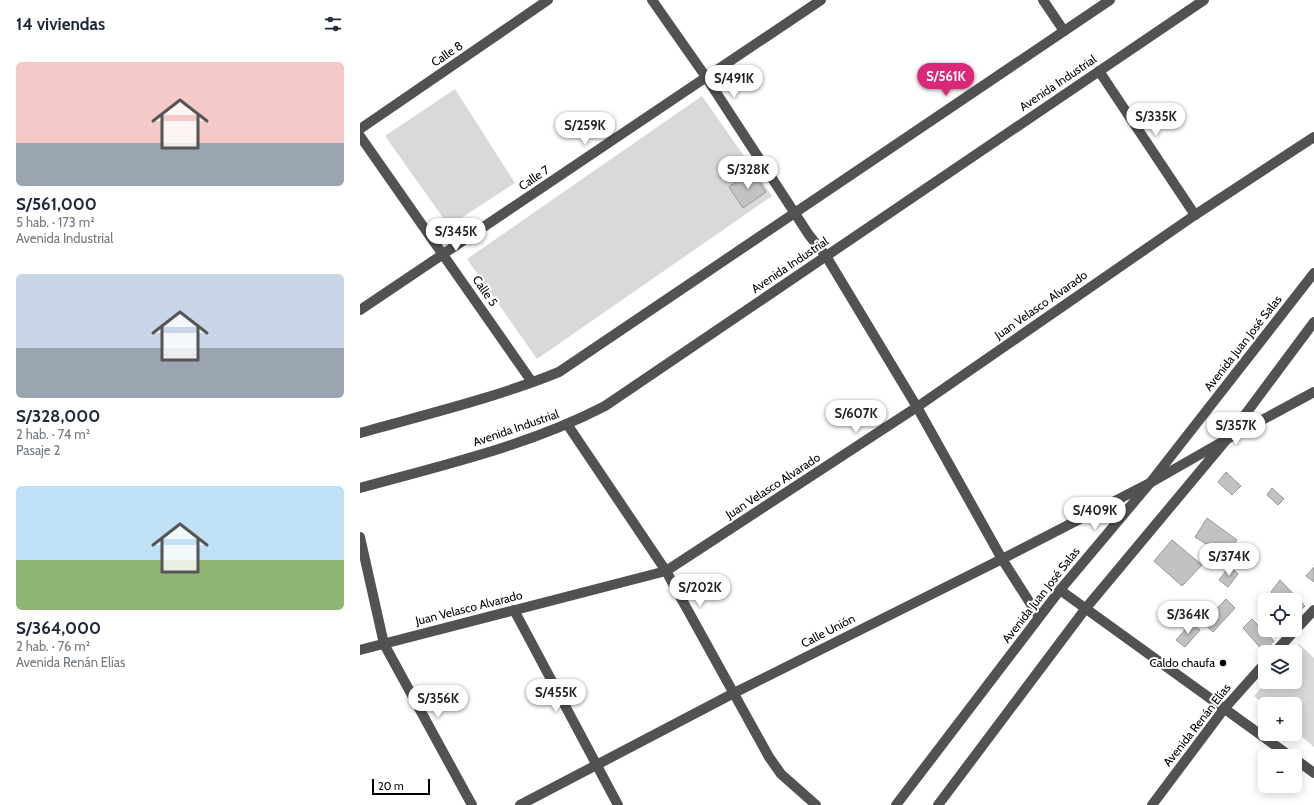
<!DOCTYPE html>
<html lang="es">
<head>
<meta charset="utf-8">
<style>
  body { margin:0; font-family:Cabin,sans-serif; background:#f6f6f7; color:#1f2937; height:100vh; display:flex; flex-direction:column; font-size:15px; white-space:nowrap }
  * { box-sizing:border-box; margin:0 }
  p { font-size:13px; color:#747a83 }
  .icon { flex:none; width:22px; height:22px; fill:none; stroke:currentColor; stroke-width:2; stroke-linecap:round; stroke-linejoin:round }
  .map { position:relative; flex:1; overflow:hidden }
  .side { display:flex; flex-direction:column; background:#fff; width:360px }
  .side>* { flex:none }
  .fabs { position:absolute; left:898px; top:593px; display:grid; gap:8px }
  .fabs a { display:grid; place-items:center; width:44px; height:44px; border-radius:6px; background:#fff; box-shadow:0 2px 10px #0003; font-size:20px }
  .scale { position:absolute; left:12px; bottom:10px; width:58px; box-sizing:border-box; padding-left:4px; border:2px solid #000; border-top:0; font-size:11px; line-height:14px; white-space:nowrap; color:#000; -webkit-text-stroke:3px #fff; paint-order:stroke }
  .price { position:absolute; translate:-50% -34px; padding:0 9px; border-radius:14px; background:#fff; color:#222; font-size:13px; line-height:26px; filter:drop-shadow(0 1px 2px #0008) }
  .price::after { content:''; position:absolute; left:50%; top:24px; width:12px; height:9px; margin-left:-6px; background:inherit; clip-path:polygon(0 0,100% 0,50% 100%) }
  .price.on { background:#db2777; color:#fff }
  ul { padding:0; list-style:none }
  li { display:grid; align-content:center; gap:8px; height:212px; padding:0 16px }
  li span { display:grid; place-items:center; height:124px; border-radius:6px; color:#555 }
  li>.icon { margin-inline-start:auto }
  span .icon { width:72px; height:72px; fill:#fffc; stroke-width:1 }
  li b { font-size:17px }
  h2 { display:flex; justify-content:space-between; align-items:center; height:48px; padding:0 16px; font-size:17px }
  main { display:flex; flex:1; min-height:0 }
  .map>svg:first-child { display:block }
  .green { fill:#d9d9d9 }
  .building { fill:#c2c2c2; stroke:#969696 }
  .lines { fill:none; stroke-linecap:round; stroke-linejoin:round }
  .minor { stroke:#525252; stroke-width:10 }
  .poi-dot { fill:#000; stroke:#fff; stroke-width:1.5 }
  .labels { text-anchor:middle; stroke-width:4; stroke-linejoin:round; paint-order:stroke }
  .street-label { font-size:12px; fill:#000; stroke:#fff }
  .poi-label { font-size:12px; fill:#000; stroke:#fff; text-anchor:end }
</style>
</head>
<body>
<main>
<section class="side">
<h2>14 viviendas<svg class="icon" aria-label="filters" viewBox="0 0 24 24"><path d="M4 7h16M4 17h16"/><circle cx="9" cy="7" r="2"/><circle cx="15" cy="17" r="2"/></svg></h2>
<ul>
<li><span style="background:linear-gradient(#f6c9c9 65%,#9aa5b1 0)"><svg class="icon" aria-label="home" viewBox="0 0 24 24"><path d="M3 11l9-7 9 7M6 9v11h12V9"/></svg></span><div><b>S/561,000</b><p>5 hab. · 173 m²</p><p>Avenida Industrial</p></div></li>
<li><span style="background:linear-gradient(#c9d6e8 60%,#9aa5b1 0)"><svg class="icon" aria-label="home" viewBox="0 0 24 24"><path d="M3 11l9-7 9 7M6 9v11h12V9"/></svg></span><div><b>S/328,000</b><p>2 hab. · 74 m²</p><p>Pasaje 2</p></div></li>
<li><span style="background:linear-gradient(#bfe0f5 60%,#8fb573 0)"><svg class="icon" aria-label="home" viewBox="0 0 24 24"><path d="M3 11l9-7 9 7M6 9v11h12V9"/></svg></span><div><b>S/364,000</b><p>2 hab. · 76 m²</p><p>Avenida Renán Elías</p></div></li>
</ul>
</section>
<div class="map">
<svg width="954" height="805" viewBox="0 0 954 805">
  <rect width="100%" height="100%" fill="#fff"/>
  <g class="green">
    <polygon points="95,89 155,183 89,226 25,136"/>
    <polygon points="342,96 412,196 177,359 107,259"/>
    <polygon points="939,644 954,658 954,747 935,731 935,704 905,704 905,706 894,696 906,682 935,682 935,652 932,652"/>
  </g>
  <g class="building">
    <polygon points="392,171 406,192 383,208 369,187"/>
    <polygon points="866,472 881,486 872,495 858,482"/>
    <polygon points="912,488 924,499 918,505 907,495"/>
    <polygon points="847,518 877,540 866,556 835,537"/>
    <polygon points="812,540 842,565 822,586 794,561"/>
    <polygon points="870,566 878,574 868,587 859,580"/>
    <polygon points="954,567 954,582 946,576"/>
    <polygon points="920,580 945,606 936,614 935,613 935,600 920,600 911,592"/>
    <polygon points="866,599 875,608 853,632 843,623"/>
    <polygon points="892,619 914,641 904,652 883,628"/>
    <polygon points="831,623 840,630 825,647 816,640"/>
  </g>
  <g class="lines">
    <g class="minor">
      <polyline points="292,0 346,77 449,235 466,256 557,407 642,559 679,617"/>
      <polyline points="683,0 704,31"/>
      <polyline points="739,71 835,215"/>
      <polyline points="0,129 188,0"/>
      <polyline points="0,136 172,382"/>
      <polyline points="0,310 461,0"/>
      <polyline points="207,424 306,571 409,757 421,774 456,805"/>
      <path d="M0,433C67,414 135,398 199,372L750,0"/>
      <path d="M0,488C83,465 168,446 245,406L844,0"/>
      <polyline points="0,537 24,644 112,805"/>
      <polyline points="700,590 930,756"/>
      <polyline points="154,610 258,805"/>
      <polyline points="0,650 306,571 557,407 835,215 954,137"/>
      <polyline points="915,652 954,610"/>
      <polyline points="935,759 954,773"/>
      <polyline points="160,805 374,693 642,559 790,483 867,439 954,392"/>
      <polyline points="536,805 700,590 790,483 954,273"/>
      <polyline points="578,805 726,608 867,439 954,322"/>
      <polyline points="792,805 864,709 905,663"/>
    </g>
  </g>
  <circle class="poi-dot" cx="863" cy="663" r="4"/>
  <g class="labels">
    <g class="street-label">
      <text transform="translate(87 54) rotate(-34)" y="4">Calle 8</text>
      <text transform="translate(698 83) rotate(-34)" y="4">Avenida Industrial</text>
      <text transform="translate(174 178) rotate(-34)" y="4">Calle 7</text>
      <text transform="translate(430 265) rotate(-34)" y="4">Avenida Industrial</text>
      <text transform="translate(125 291) rotate(55)" y="4">Calle 5</text>
      <text transform="translate(681 305) rotate(-35)" y="4">Juan Velasco Alvarado</text>
      <text transform="translate(883 343) rotate(-52)" y="4">Avenida Juan José Salas</text>
      <text transform="translate(156 428) rotate(-19)" y="4">Avenida Industrial</text>
      <text transform="translate(413 486) rotate(-33)" y="4">Juan Velasco Alvarado</text>
      <text transform="translate(681 595) rotate(-52)" y="4">Avenida Juan José Salas</text>
      <text transform="translate(109 608) rotate(-14)" y="4">Juan Velasco Alvarado</text>
      <text transform="translate(468 631) rotate(-27)" y="4">Calle Unión</text>
      <text transform="translate(837 725) rotate(-52)" y="4">Avenida Renán Elías</text>
    </g>
    <g class="poi-label">
      <text x="855" y="667">Caldo chaufa</text>
    </g>
  </g>
</svg>
<div class="fabs">
<a><svg class="icon" aria-label="locate" viewBox="0 0 24 24"><circle cx="12" cy="12" r="6"/><path d="M12 2v4M12 18v4M2 12h4M18 12h4"/></svg></a>
<a><svg class="icon" aria-label="layers" viewBox="0 0 24 24"><path d="M12 4l9 5-9 5-9-5zM3 14l9 5 9-5"/></svg></a>
<a>+</a>
<a>−</a>
</div>
<div class="scale">20 m</div>
<b class="price on" style="left:586px;top:97px">S/561K</b>
<b class="price" style="left:374px;top:99px">S/491K</b>
<b class="price" style="left:796px;top:137px">S/335K</b>
<b class="price" style="left:225px;top:146px">S/259K</b>
<b class="price" style="left:388px;top:190px">S/328K</b>
<b class="price" style="left:96px;top:252px">S/345K</b>
<b class="price" style="left:496px;top:434px">S/607K</b>
<b class="price" style="left:876px;top:446px">S/357K</b>
<b class="price" style="left:735px;top:531px">S/409K</b>
<b class="price" style="left:869px;top:577px">S/374K</b>
<b class="price" style="left:340px;top:608px">S/202K</b>
<b class="price" style="left:828px;top:635px">S/364K</b>
<b class="price" style="left:196px;top:713px">S/455K</b>
<b class="price" style="left:78px;top:719px">S/356K</b>
</div>
</main>
</body>
</html>
